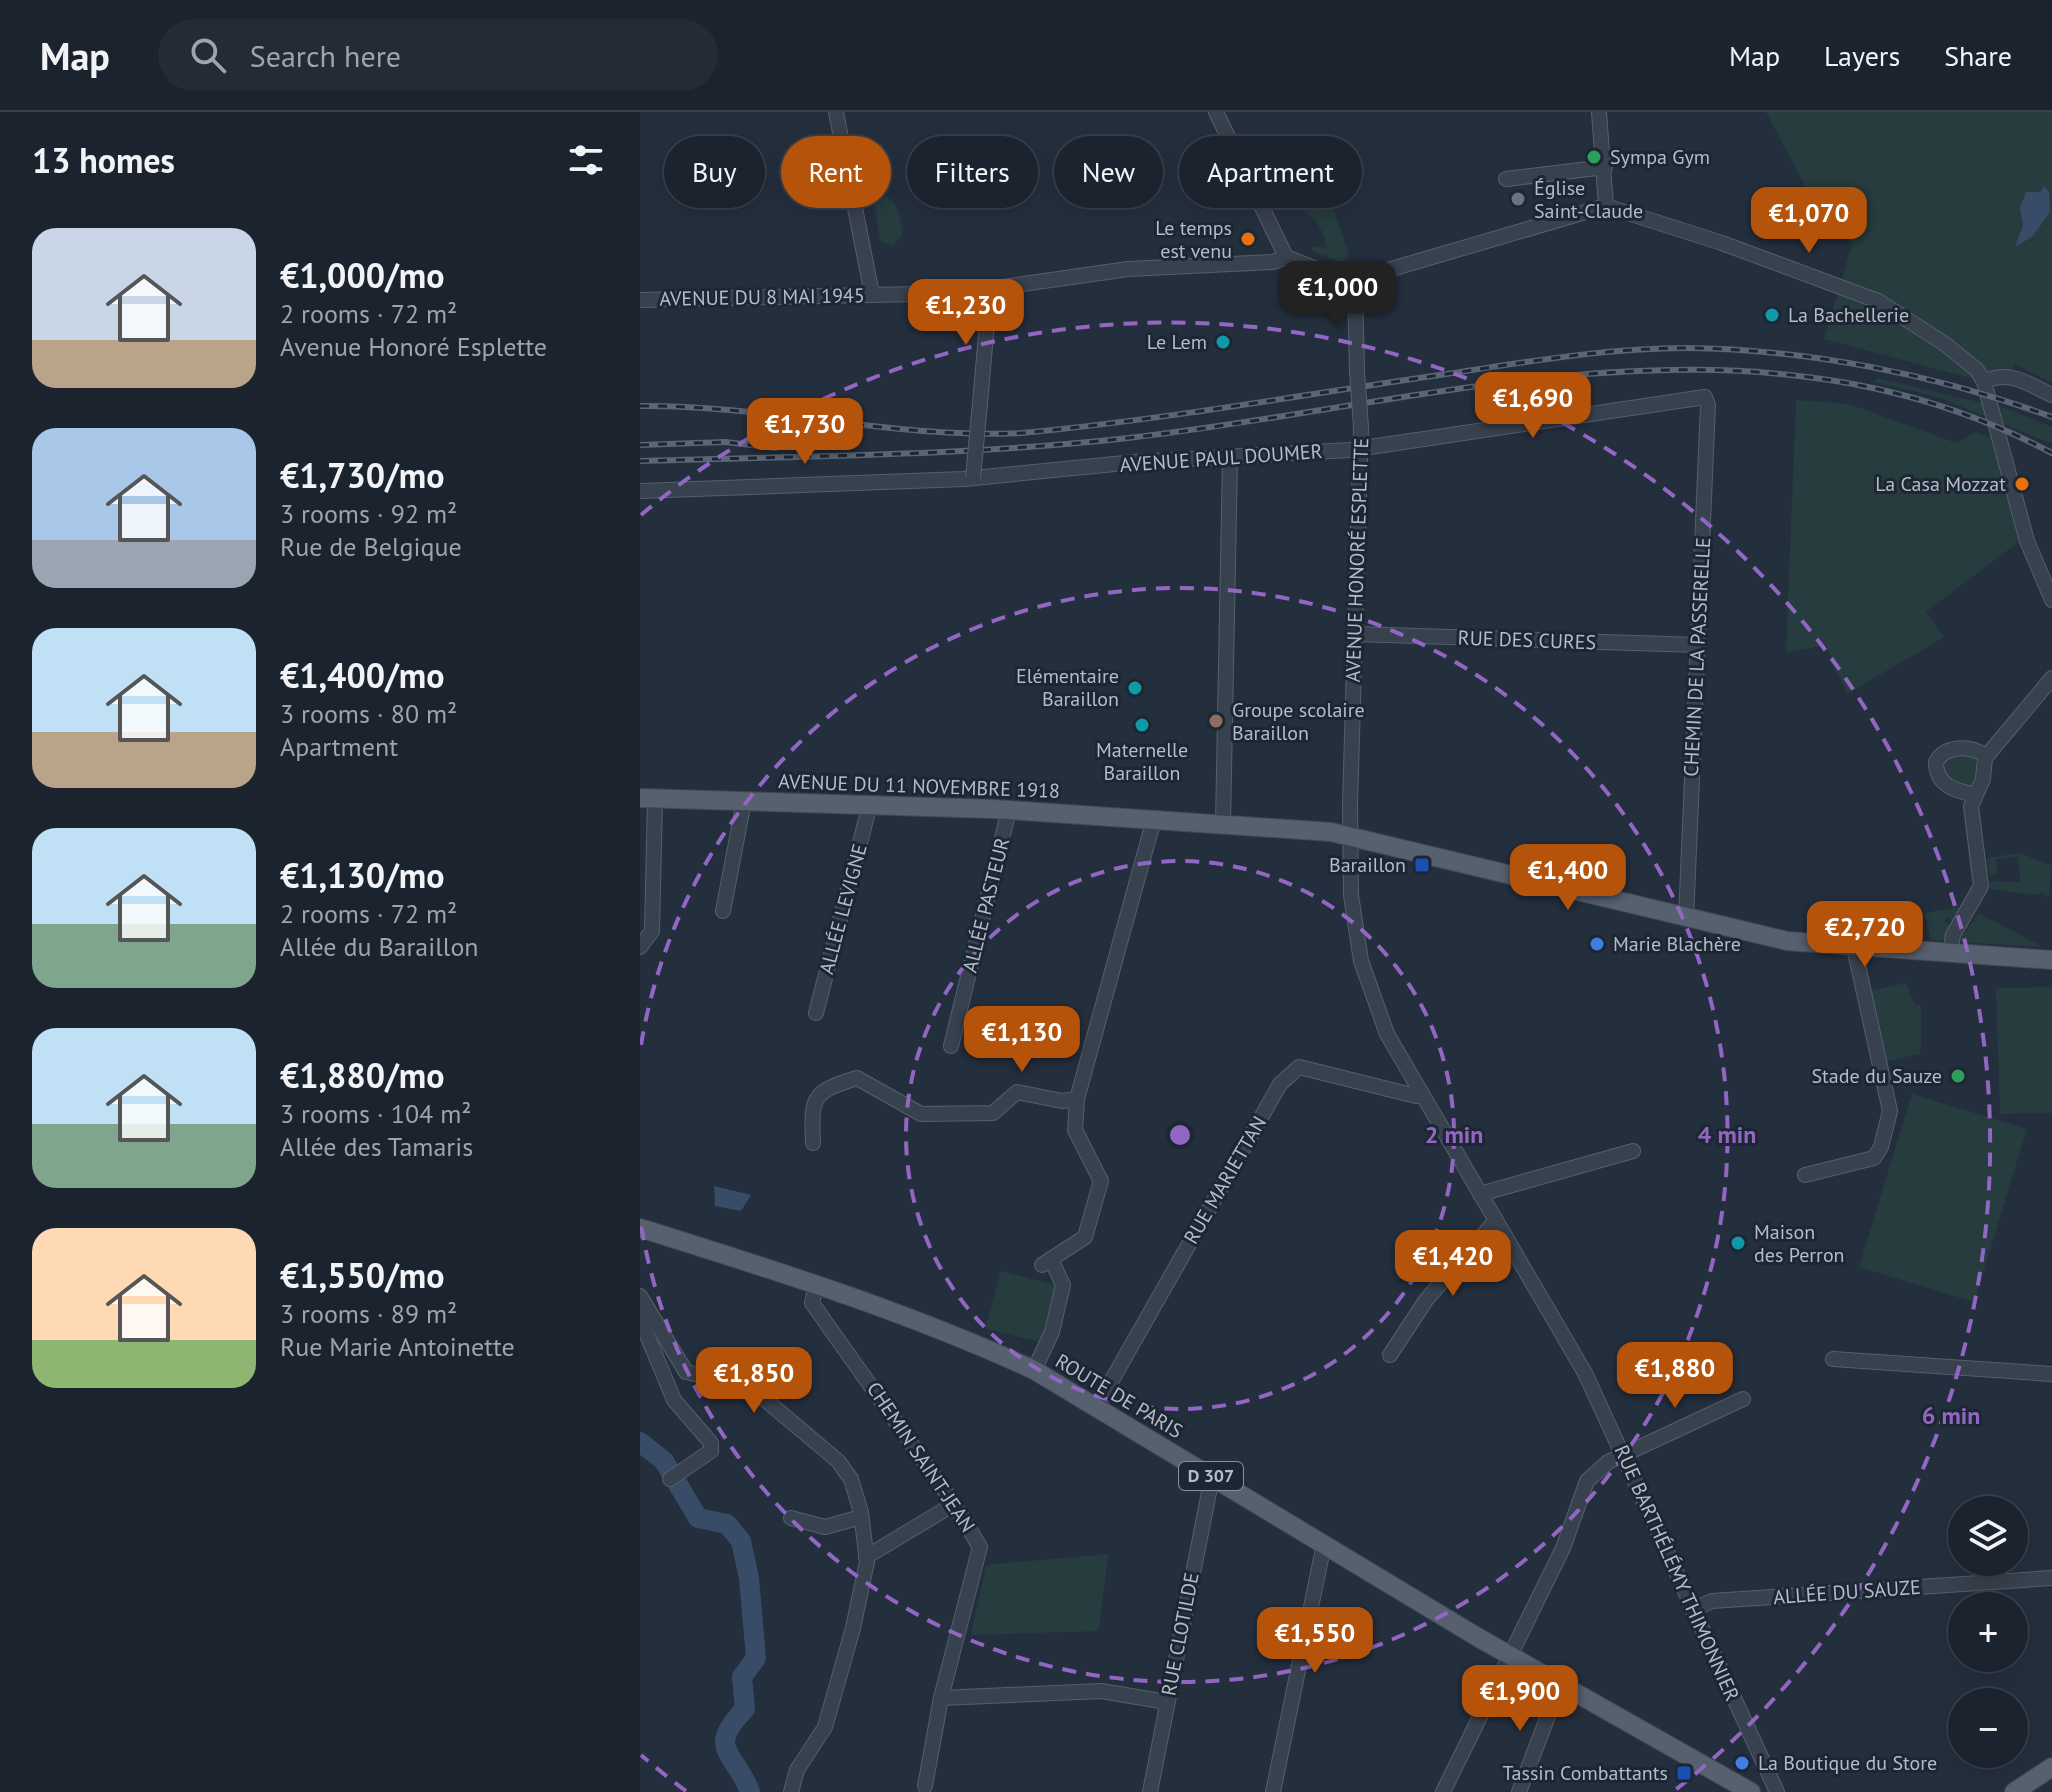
<!DOCTYPE html>
<html lang="en">
<head>
<meta charset="utf-8">
<style>
  body { margin:0; font-family:"PT Sans",sans-serif; background:#242b36; color:#f1f3f6; height:100vh; display:flex; flex-direction:column; font-size:30px; white-space:nowrap }
  * { box-sizing:border-box; margin:0 }
  p { font-size:26px; color:#a0a4aa }
  .icon { flex:none; width:44px; height:44px; fill:none; stroke:currentColor; stroke-width:2; stroke-linecap:round; stroke-linejoin:round }
  .map { position:relative; flex:1; overflow:hidden }
  .side { display:flex; flex-direction:column; background:#1b232e; width:640px }
  .side>* { flex:none }
  .top-card { position:absolute; left:24px; top:24px; width:760px; height:72px; display:flex; gap:16px }
  .buttons { position:absolute; left:1308px; top:1384px; display:grid; gap:16px }
  .buttons a { display:grid; place-items:center; width:80px; height:80px; border-radius:50%; background:#1b232e; box-shadow:0 4px 20px #0003,0 0 0 2px #39404a; font-size:40px }
  .price { position:absolute; translate:-50% -68px; padding:0 18px; border-radius:16px; background:#b45309; color:#fff; font-size:26px; line-height:52px; filter:drop-shadow(0 2px 4px #0008) }
  .price::after { content:''; position:absolute; left:50%; top:48px; width:24px; height:18px; margin-left:-12px; background:inherit; clip-path:polygon(0 0,100% 0,50% 100%) }
  .price.current { background:#222; color:#fff }
  ul { padding:0; list-style:none }
  li { display:flex; align-items:center; gap:24px; height:200px; padding:0 32px }
  li span { display:grid; place-items:center; flex:none; width:224px; height:160px; border-radius:24px; color:#555 }
  li>.icon { margin-inline-start:auto }
  span .icon { width:96px; height:96px; fill:#fffc; stroke-width:1 }
  li b { font-size:34px }
  h2 { display:flex; justify-content:space-between; align-items:center; height:96px; padding:0 32px; font-size:34px }
  .tag { padding:0 28px; border-radius:36px; background:#1b232e; box-shadow:0 4px 20px #0003,0 0 0 2px #39404a; font-size:28px; line-height:72px }
  .tag.current { background:#b45309; color:#fff }
  header { display:flex; align-items:center; gap:48px; box-sizing:border-box; height:112px; padding:0 40px; background:#1b232e; border-bottom:2px solid #39404a }
  header strong { font-size:38px }
  nav { display:flex; gap:44px; margin-inline-start:auto; font-size:28px }
  .search { width:560px; height:72px; background:#242b36; display:flex; align-items:center; gap:20px; box-sizing:border-box; padding:0 28px; border-radius:44px; color:#a0a4aa; font-size:30px }
  main { display:flex; flex:1; min-height:0 }
  .map>svg:first-child { display:block }
  .green { fill:#263c3f }
  .water { fill:#394c67 }
  .lines { fill:none; stroke-linecap:round; stroke-linejoin:round }
  .river { stroke:#394c67; stroke-width:20 }
  .minor-casing { stroke:#565f6c; stroke-width:16 }
  .major-casing { stroke:#414a57; stroke-width:20 }
  .minor { stroke:#38414e; stroke-width:14 }
  .major { stroke:#56606e; stroke-width:18 }
  .rail-casing { stroke:#5a6575; stroke-width:6 }
  .rail { stroke:#1d2633; stroke-width:3; stroke-dasharray:9; stroke-linecap:butt }
  .minor-bridge-casing { stroke:#565f6c; stroke-width:16; stroke-linecap:butt }
  .minor-bridge { stroke:#38414e; stroke-width:14 }
  .ring { fill:none; stroke:#9266c3; stroke-width:4; stroke-dasharray:14 10 }
  .leisure-dot { fill:#2e9e5b; stroke:#1d2633; stroke-width:3 }
  .worship-dot { fill:#6b7280; stroke:#1d2633; stroke-width:3 }
  .food-dot { fill:#e8710a; stroke:#1d2633; stroke-width:3 }
  .culture-dot { fill:#0f9aa8; stroke:#1d2633; stroke-width:3 }
  .education-dot { fill:#8d6e63; stroke:#1d2633; stroke-width:3 }
  .transit-dot { fill:#1a4fb4; stroke:#1d2633; stroke-width:3 }
  .shop-dot { fill:#3f7fe0; stroke:#1d2633; stroke-width:3 }
  .labels { text-anchor:middle; stroke-width:6; stroke-linejoin:round; paint-order:stroke }
  .shield { fill:#1d2633; stroke:#878f9c; stroke-width:2 }
  .shield-label { font-size:18px; font-weight:bold; fill:#b4bcc9 }
  .poi-label { font-size:20px; fill:#b4bcc9; stroke:#1d2633; text-anchor:start }
  .street-label { font-size:20px; fill:#b4bcc9; stroke:#1d2633 }
  .centre { fill:#9266c3; stroke:#1d2633; stroke-width:4 }
  .ring-label { font-size:24px; text-anchor:middle; font-weight:bold; fill:#9266c3; stroke:#1d2633; stroke-width:6; stroke-linejoin:round; paint-order:stroke }
</style>
</head>
<body>
<header>
<strong>Map</strong>
<div class="search"><svg class="icon" aria-label="search" viewBox="0 0 24 24"><circle cx="10" cy="10" r="6"/><path d="M15 15l6 6"/></svg>Search here</div>
<nav><a>Map</a><a>Layers</a><a>Share</a></nav>
</header>
<main>
<section class="side">
<h2>13 homes<svg class="icon" aria-label="filters" viewBox="0 0 24 24"><path d="M4 7h16M4 17h16"/><circle cx="9" cy="7" r="2"/><circle cx="15" cy="17" r="2"/></svg></h2>
<ul>
<li><span style="background:linear-gradient(#c9d6e8 70%,#b9a48a 0)"><svg class="icon" aria-label="home" viewBox="0 0 24 24"><path d="M3 11l9-7 9 7M6 9v11h12V9"/></svg></span><div><b>€1,000/mo</b><p>2 rooms · 72 m²</p><p>Avenue Honoré Esplette</p></div></li>
<li><span style="background:linear-gradient(#a9c7e8 70%,#9aa5b1 0)"><svg class="icon" aria-label="home" viewBox="0 0 24 24"><path d="M3 11l9-7 9 7M6 9v11h12V9"/></svg></span><div><b>€1,730/mo</b><p>3 rooms · 92 m²</p><p>Rue de Belgique</p></div></li>
<li><span style="background:linear-gradient(#bfe0f5 65%,#b9a48a 0)"><svg class="icon" aria-label="home" viewBox="0 0 24 24"><path d="M3 11l9-7 9 7M6 9v11h12V9"/></svg></span><div><b>€1,400/mo</b><p>3 rooms · 80 m²</p><p>Apartment</p></div></li>
<li><span style="background:linear-gradient(#bfe0f5 60%,#7fa58c 0)"><svg class="icon" aria-label="home" viewBox="0 0 24 24"><path d="M3 11l9-7 9 7M6 9v11h12V9"/></svg></span><div><b>€1,130/mo</b><p>2 rooms · 72 m²</p><p>Allée du Baraillon</p></div></li>
<li><span style="background:linear-gradient(#bfe0f5 60%,#7fa58c 0)"><svg class="icon" aria-label="home" viewBox="0 0 24 24"><path d="M3 11l9-7 9 7M6 9v11h12V9"/></svg></span><div><b>€1,880/mo</b><p>3 rooms · 104 m²</p><p>Allée des Tamaris</p></div></li>
<li><span style="background:linear-gradient(#ffd9b3 70%,#8fb573 0)"><svg class="icon" aria-label="home" viewBox="0 0 24 24"><path d="M3 11l9-7 9 7M6 9v11h12V9"/></svg></span><div><b>€1,550/mo</b><p>3 rooms · 89 m²</p><p>Rue Marie Antoinette</p></div></li>
</ul>
</section>
<div class="map">
<svg width="1412" height="1680" viewBox="0 0 1412 1680">
  <rect width="100%" height="100%" fill="#242f3e"/>
  <g class="green">
    <path d="M1126,0H1412V271L1374,252L1367,275L1348,266L1342,254C1293,216 1261,190 1202,167L1212,133L1173,89Z"/>
    <path d="M679,56L709,142L701,151L672,139V135L687,136C682,102 653,98 643,68Z"/>
    <polygon points="247,84 257,95 263,123 252,134 240,128 234,91"/>
    <path d="M1198,181C1251,200 1295,231 1337,268L1184,227Z"/>
    <polygon points="1237,266 1368,297 1412,315 1412,332 1298,285 1234,270"/>
    <polygon points="1156,288 1209,292 1316,331 1336,320 1354,327 1381,428 1286,500 1304,525 1207,582 1186,533 1146,541"/>
    <polygon points="1304,643 1336,644 1336,674 1326,676 1305,665"/>
    <polygon points="1380,741 1412,754 1409,785 1400,779 1399,783 1350,777 1349,769 1381,770 1378,745 1356,747 1357,762 1349,763 1347,746"/>
    <polygon points="1326,794 1316,810 1306,805 1304,810 1313,814 1303,829 1291,828 1284,801"/>
    <polygon points="1338,801 1400,833 1400,835 1319,830"/>
    <polygon points="1266,871 1275,893 1281,893 1281,937 1280,942 1244,950 1228,880"/>
    <polygon points="1412,875 1412,1001 1360,1002 1356,876"/>
    <polygon points="1272,982 1387,1017 1334,1190 1219,1155"/>
    <polygon points="361,1159 418,1174 402,1231 345,1216"/>
    <polygon points="468,1442 459,1519 331,1523 346,1453"/>
  </g>
  <g class="water">
    <polygon points="1404,74 1409,80 1410,100 1393,124 1375,135 1383,114 1380,96 1386,80 1400,80"/>
    <polygon points="74,1074 111,1083 101,1099 75,1094"/>
  </g>
  <g class="lines">
    <path class="river" d="M0,1330L24,1349L58,1406L87,1412L101,1429L109,1466L116,1546L102,1565L105,1597C65,1638 95,1639 110,1680"/>
    <defs>
      <g id="minor">
        <polyline points="196,0 232,182"/>
        <polyline points="576,0 646,145"/>
        <polyline points="959,0 966,94"/>
        <polyline points="866,67 965,55"/>
        <polyline points="966,94 1082,131 1238,189 1305,232 1337,258 1344,270 1387,429 1412,488"/>
        <polyline points="715,172 731,163 966,94"/>
        <polyline points="715,172 717,259"/>
        <polyline points="0,188 278,182 341,178 488,157 633,150 646,145 715,172"/>
        <path d="M1344,270C1369,257 1388,272 1412,283"/>
        <polyline points="340,291 350,177"/>
        <polyline points="721,315 710,693 711,783 721,849 747,922 945,1261 1137,1680"/>
        <polyline points="0,379 324,367 495,350 710,338 1065,285 1068,293 1046,807"/>
        <polyline points="716,522 1058,533"/>
        <path d="M1336,683C1316,679 1296,674 1296,650C1305,633 1330,633 1346,644"/>
        <polyline points="583,712 590,346"/>
        <polyline points="83,799 104,689"/>
        <polyline points="0,835 12,819 15,687"/>
        <polyline points="1310,842 1313,823 1341,774 1331,694 1343,667 1345,646 1412,566"/>
        <polyline points="176,901 230,692"/>
        <polyline points="311,934 369,698"/>
        <polyline points="437,987 514,707"/>
        <path d="M173,1031C171,984 172,980 217,966L281,1002L353,1001L377,980L422,989L437,987L435,1018L461,1069L445,1125L402,1153"/>
        <polyline points="1165,1063 1234,1046 1241,1035 1250,999 1214,835"/>
        <polyline points="840,1082 993,1039"/>
        <polyline points="177,1171 172,1191 314,1392 340,1435 301,1586 285,1674"/>
        <polyline points="0,1184 46,1260 97,1271 116,1280 198,1349 211,1367 221,1400 227,1450 213,1516 185,1615 157,1658 151,1680"/>
        <polyline points="0,1206 34,1288 71,1331 71,1339 30,1367"/>
        <polyline points="750,1243 786,1188 856,1108"/>
        <polyline points="1193,1247 1412,1262"/>
        <polyline points="394,1258 412,1220 423,1173 411,1147"/>
        <polyline points="456,1296 640,972 659,955 776,984 781,982"/>
        <polyline points="151,1406 185,1415 221,1405"/>
        <polyline points="226,1445 314,1392"/>
        <polyline points="1052,1498 1072,1489 1412,1466"/>
        <polyline points="301,1586 461,1579 527,1590"/>
        <polyline points="510,1680 572,1365"/>
        <polyline points="633,1680 684,1432"/>
        <polyline points="803,1680 923,1436 947,1369 968,1350 1103,1287"/>
        <polyline points="879,1680 918,1578"/>
      </g>
      <g id="major">
        <polyline points="0,686 353,697 691,720 1147,829 1412,848"/>
        <path d="M0,1116C134,1158 266,1199 394,1258L839,1526L1111,1680"/>
        <polyline points="1374,1680 1412,1655"/>
      </g>
    </defs>
    <use href="#minor" class="minor-casing"/>
    <use href="#major" class="major-casing"/>
    <use href="#minor" class="minor"/>
    <use href="#major" class="major"/>
    <defs>
      <g id="rail">
        <path d="M0,294C128,293 253,327 382,321C521,308 661,283 800,263C881,251 963,236 1046,236C1167,237 1298,263 1412,305"/>
        <polyline points="0,333 85,330 136,336"/>
        <path d="M0,349C163,344 326,344 488,326C798,291 1116,184 1412,341"/>
      </g>
    </defs>
    <use href="#rail" class="rail-casing"/>
    <use href="#rail" class="rail"/>
    <defs>
      <g id="minor-bridge">
        <polyline points="717,259 721,315"/>
        <polyline points="333,366 340,291"/>
      </g>
    </defs>
    <use href="#minor-bridge" class="minor-bridge-casing"/>
    <use href="#minor-bridge" class="minor-bridge"/>
  </g>
  <g class="ring">
    <circle cx="540" cy="1023" r="274"/>
    <path d="M1 933A547 547 0 1 1 1 1113"/>
    <path d="M46 1679A821 821 0 0 1 1 1643M1 403A821 821 0 1 1 1034 1679"/>
  </g>
  <g class="leisure-dot">
    <circle cx="954" cy="45" r="8"/>
    <circle cx="1318" cy="964" r="8"/>
  </g>
  <circle class="worship-dot" cx="878" cy="87" r="8"/>
  <g class="food-dot">
    <circle cx="608" cy="127" r="8"/>
    <circle cx="1382" cy="372" r="8"/>
  </g>
  <g class="culture-dot">
    <circle cx="1132" cy="203" r="8"/>
    <circle cx="583" cy="230" r="8"/>
    <circle cx="495" cy="576" r="8"/>
    <circle cx="502" cy="613" r="8"/>
    <circle cx="1098" cy="1131" r="8"/>
  </g>
  <circle class="education-dot" cx="576" cy="609" r="8"/>
  <g class="transit-dot">
    <rect x="774" y="745" width="16" height="16" rx="4"/>
    <rect x="1036" y="1653" width="16" height="16" rx="4"/>
  </g>
  <g class="shop-dot">
    <circle cx="957" cy="832" r="8"/>
    <circle cx="1102" cy="1651" r="8"/>
  </g>
  <g class="labels">
    <rect class="shield" x="539" y="1350" width="64" height="28" rx="6"/>
    <g class="shield-label">
      <text x="571" y="1370">D 307</text>
    </g>
    <g class="poi-label">
      <text x="970" y="52">Sympa Gym</text>
      <text x="894" y="83">Église<tspan x="894" dy="23">Saint-Claude</tspan></text>
      <text x="592" y="123" text-anchor="end">Le temps<tspan x="592" dy="23">est venu</tspan></text>
      <text x="1148" y="210">La Bachellerie</text>
      <text x="567" y="237" text-anchor="end">Le Lem</text>
      <text x="1366" y="379" text-anchor="end">La Casa Mozzat</text>
      <text x="479" y="571" text-anchor="end">Elémentaire<tspan x="479" dy="23">Baraillon</tspan></text>
      <text x="592" y="605">Groupe scolaire<tspan x="592" dy="23">Baraillon</tspan></text>
      <text x="502" y="645" text-anchor="middle">Maternelle<tspan x="502" dy="23">Baraillon</tspan></text>
      <text x="766" y="760" text-anchor="end">Baraillon</text>
      <text x="973" y="839">Marie Blachère</text>
      <text x="1302" y="971" text-anchor="end">Stade du Sauze</text>
      <text x="1114" y="1127">Maison<tspan x="1114" dy="23">des Perron</tspan></text>
      <text x="1118" y="1658">La Boutique du Store</text>
      <text x="1028" y="1668" text-anchor="end">Tassin Combattants</text>
    </g>
    <g class="street-label">
      <text transform="translate(122 185) rotate(-1)" y="7">AVENUE DU 8 MAI 1945</text>
      <text transform="translate(581 346) rotate(-4)" y="7">AVENUE PAUL DOUMER</text>
      <text transform="translate(717 448) rotate(-88)" y="7">AVENUE HONORÉ ESPLETTE</text>
      <text transform="translate(887 528) rotate(2)" y="7">RUE DES CURES</text>
      <text transform="translate(1057 545) rotate(-87)" y="7">CHEMIN DE LA PASSERELLE</text>
      <text transform="translate(279 674) rotate(2)" y="7">AVENUE DU 11 NOVEMBRE 1918</text>
      <text transform="translate(346 793) rotate(-76)" y="7">ALLÉE PASTEUR</text>
      <text transform="translate(203 797) rotate(-75)" y="7">ALLÉE LEVIGNE</text>
      <text transform="translate(585 1068) rotate(-60)" y="7">RUE MARIETTAN</text>
      <text transform="translate(479 1284) rotate(31)" y="7">ROUTE DE PARIS</text>
      <text transform="translate(281 1345) rotate(56)" y="7">CHEMIN SAINT-JEAN</text>
      <text transform="translate(1037 1461) rotate(66)" y="7">RUE BARTHÉLÉMY THIMONNIER</text>
      <text transform="translate(1207 1480) rotate(-4)" y="7">ALLÉE DU SAUZE</text>
      <text transform="translate(540 1522) rotate(-79)" y="7">RUE CLOTILDE</text>
    </g>
  </g>
  <circle cx="540" cy="1023" r="12" class="centre"/>
  <g class="ring-label">
    <text x="814" y="1031">2 min</text>
    <text x="1087" y="1031">4 min</text>
    <text x="1311" y="1312">6 min</text>
  </g>
</svg>
<div class="buttons">
<a><svg class="icon" aria-label="layers" viewBox="0 0 24 24"><path d="M12 4l9 5-9 5-9-5zM3 14l9 5 9-5"/></svg></a>
<a>+</a>
<a>−</a>
</div>
<b class="price" style="left:1169px;top:143px">€1,070</b>
<b class="price current" style="left:698px;top:217px">€1,000</b>
<b class="price" style="left:326px;top:235px">€1,230</b>
<b class="price" style="left:893px;top:328px">€1,690</b>
<b class="price" style="left:165px;top:354px">€1,730</b>
<b class="price" style="left:928px;top:800px">€1,400</b>
<b class="price" style="left:1225px;top:857px">€2,720</b>
<b class="price" style="left:382px;top:962px">€1,130</b>
<b class="price" style="left:813px;top:1186px">€1,420</b>
<b class="price" style="left:1035px;top:1298px">€1,880</b>
<b class="price" style="left:114px;top:1303px">€1,850</b>
<b class="price" style="left:675px;top:1563px">€1,550</b>
<b class="price" style="left:880px;top:1621px">€1,900</b>
<div class="top-card">
<a class="tag">Buy</a>
<a class="tag current">Rent</a>
<a class="tag">Filters</a>
<a class="tag">New</a>
<a class="tag">Apartment</a>
</div>
</div>
</main>
</body>
</html>
